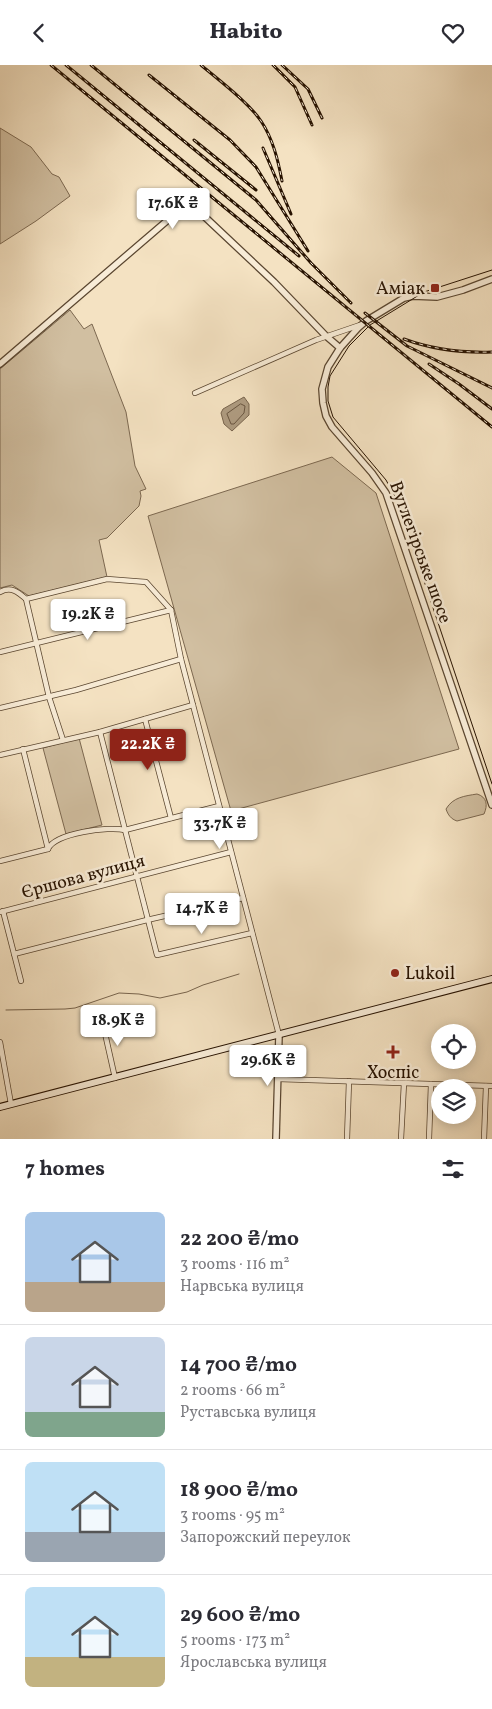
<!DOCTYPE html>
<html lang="en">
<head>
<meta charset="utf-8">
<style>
  body { margin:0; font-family:Vollkorn,serif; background:#f7f7f7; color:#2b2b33; height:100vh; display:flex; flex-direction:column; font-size:19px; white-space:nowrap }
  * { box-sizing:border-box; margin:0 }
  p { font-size:16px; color:#7c7c81 }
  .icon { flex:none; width:28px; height:28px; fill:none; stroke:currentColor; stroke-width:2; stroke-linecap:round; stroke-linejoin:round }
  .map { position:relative; height:1074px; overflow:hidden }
  .sheet { display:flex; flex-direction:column; background:#fff; flex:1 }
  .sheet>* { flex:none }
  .buttons { position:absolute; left:431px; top:959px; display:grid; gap:10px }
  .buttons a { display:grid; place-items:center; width:45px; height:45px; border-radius:50%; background:#fff; box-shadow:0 2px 12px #0003; font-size:25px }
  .price { position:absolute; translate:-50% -42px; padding:0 11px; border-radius:5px; background:#fff; color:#222; font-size:16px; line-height:32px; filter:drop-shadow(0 1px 2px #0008) }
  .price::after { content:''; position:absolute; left:50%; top:30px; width:15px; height:11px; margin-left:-8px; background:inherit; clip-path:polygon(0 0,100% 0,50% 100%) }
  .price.current { background:#8f2418; color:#fff }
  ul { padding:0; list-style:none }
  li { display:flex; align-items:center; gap:15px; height:125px; padding:0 25px }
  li+li { border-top:1px solid #e1e1e2 }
  li span { display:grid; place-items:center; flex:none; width:140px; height:100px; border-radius:8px; color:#555 }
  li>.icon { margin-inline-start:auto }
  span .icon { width:60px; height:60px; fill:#fffc; stroke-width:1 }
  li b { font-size:21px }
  h2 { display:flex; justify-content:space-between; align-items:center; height:60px; padding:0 25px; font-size:21px }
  header { display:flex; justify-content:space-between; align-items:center; height:65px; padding:0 25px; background:#fff; font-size:22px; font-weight:800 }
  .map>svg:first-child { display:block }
  .green { fill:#d1bfa1; stroke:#7c6850 }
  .water { fill:#ae9b80; stroke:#78644d }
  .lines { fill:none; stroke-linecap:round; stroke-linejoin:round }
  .shore { stroke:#6a5640; stroke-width:1 }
  .stream { stroke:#78644d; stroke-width:1 }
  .minor-casing { stroke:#5a4630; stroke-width:6 }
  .tertiary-casing { stroke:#5a4630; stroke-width:8 }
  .secondary-casing { stroke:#271200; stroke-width:8 }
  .minor { stroke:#f8ecd7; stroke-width:4.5 }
  .tertiary { stroke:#f8ecd7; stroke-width:5.5 }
  .secondary { stroke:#f8ecd7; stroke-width:6 }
  .tram { stroke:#271200; stroke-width:1 }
  .rail-casing { stroke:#271200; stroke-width:3 }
  .rail { stroke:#f8ecd7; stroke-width:1; stroke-dasharray:4; stroke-linecap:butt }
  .poi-dot { fill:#8f2418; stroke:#f8ecd7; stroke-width:2 }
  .labels { text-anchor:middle; stroke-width:5; stroke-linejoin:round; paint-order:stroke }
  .poi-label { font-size:18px; fill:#271200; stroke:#f8ecd7; text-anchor:end }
  .street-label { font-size:18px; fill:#271200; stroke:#f8ecd7 }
</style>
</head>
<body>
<header><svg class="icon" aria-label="back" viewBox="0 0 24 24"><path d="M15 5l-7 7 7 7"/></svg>Habito<svg class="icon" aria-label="heart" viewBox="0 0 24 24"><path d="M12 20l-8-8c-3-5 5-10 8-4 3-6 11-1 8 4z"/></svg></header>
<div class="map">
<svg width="492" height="1074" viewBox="0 0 492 1074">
  <rect width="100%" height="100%" fill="#f4e2c2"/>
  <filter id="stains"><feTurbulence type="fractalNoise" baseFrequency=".004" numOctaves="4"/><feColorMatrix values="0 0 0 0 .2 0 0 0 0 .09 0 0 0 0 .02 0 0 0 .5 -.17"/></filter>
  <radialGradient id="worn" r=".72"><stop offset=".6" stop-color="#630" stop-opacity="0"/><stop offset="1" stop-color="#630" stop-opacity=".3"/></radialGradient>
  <g class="green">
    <polygon points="0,63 31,82 52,109 59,112 70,131 36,156 0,179"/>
    <polygon points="70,245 84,264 92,259 126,347 135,401 146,424 140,426 141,431 139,441 107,473 99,475 107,512 29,531 12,520 0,523 0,304"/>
    <polygon points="332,392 376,428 459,684 231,746 148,451"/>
    <polygon points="79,673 102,760 66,769 43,683"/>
    <path d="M477,729C487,732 488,740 484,749L457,756C451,754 448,750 446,744C453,732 465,731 477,729Z"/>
  </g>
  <polygon class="water" points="244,332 249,339 249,350 232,366 224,359 221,348 223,344"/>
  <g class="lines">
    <polygon class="shore" points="241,339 245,341 244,348 234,359 231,359 227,349"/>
    <polyline class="stream" points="6,945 65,944 75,943 119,928 139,929 160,933 187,927 203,920 239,909"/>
    <defs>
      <g id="minor">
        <polyline points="195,328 316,275 360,260"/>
        <path d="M0,527C11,521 18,527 26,534L107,514L146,517L171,545"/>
        <polyline points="26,534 49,632 63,675"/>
        <polyline points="171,545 181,594 279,970"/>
        <polyline points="0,587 171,545"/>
        <polyline points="0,643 76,625 181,594"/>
        <polyline points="145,654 171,753"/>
        <polyline points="100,667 157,890 252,868"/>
        <polyline points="23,684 48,784"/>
        <polyline points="0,690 100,667 193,640"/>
        <path d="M0,796L48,784C55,768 109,761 125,765L219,741"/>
        <polyline points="3,846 21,916"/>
        <polyline points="0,847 231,787"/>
        <polyline points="14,889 147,855 243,833"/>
        <polyline points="102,955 115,1013"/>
        <polyline points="0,977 11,1039"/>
        <polyline points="278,1014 492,1021"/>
        <polyline points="347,1074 349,1016"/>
        <polyline points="401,1074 404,1018"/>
        <polyline points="429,1074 431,1019"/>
        <polyline points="484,1074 486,1021"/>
      </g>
      <g id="tertiary">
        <polyline points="492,214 463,225 437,232 413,231 404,233 366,256 358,263 340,283 328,302 322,324 323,338 326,351 332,362 372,408 386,428 492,740"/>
        <path d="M0,299L176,148C189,143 196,145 206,153L274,217L325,270L340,283"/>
        <polyline points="276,1074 279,970"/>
      </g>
      <polyline id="secondary" points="0,1042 492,914"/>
    </defs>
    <use href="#minor" class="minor-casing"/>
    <use href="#tertiary" class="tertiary-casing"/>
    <use href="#secondary" class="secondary-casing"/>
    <use href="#minor" class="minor"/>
    <use href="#tertiary" class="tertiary"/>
    <use href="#secondary" class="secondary"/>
    <polyline class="tram" points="492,205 424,227 370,260 349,281 330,311 328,322 328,336 333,352 386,415 397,435 492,719"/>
    <defs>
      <g id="rail">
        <polyline points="51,0 492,362"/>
        <polyline points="66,0 299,191"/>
        <polyline points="91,0 256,135 311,198 351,238"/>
        <path d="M201,0C220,16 248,37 261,56C273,74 278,95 282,116"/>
        <polyline points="273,0 295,22 312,60"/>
        <polyline points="282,0 308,24 322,53"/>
        <polyline points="149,10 230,75 256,102 308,186"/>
        <polyline points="194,75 256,125"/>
        <polyline points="263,83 291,149"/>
        <polyline points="365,248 407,281 492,323"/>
        <path d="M404,274C431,284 463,288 492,287"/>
        <polyline points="429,299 459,319 492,344"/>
      </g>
    </defs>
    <use href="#rail" class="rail-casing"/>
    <use href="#rail" class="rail"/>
  </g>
  <g class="poi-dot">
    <rect x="430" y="218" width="10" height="10" rx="2.5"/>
    <circle cx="395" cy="908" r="5"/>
    <path d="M390.5 979.5h5v5h5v5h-5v5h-5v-5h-5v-5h5z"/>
  </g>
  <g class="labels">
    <g class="poi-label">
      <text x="425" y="229">Аміак</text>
      <text x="405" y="914" text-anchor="start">Lukoil</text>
      <text x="393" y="1013" text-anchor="middle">Хоспіс</text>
    </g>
    <g class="street-label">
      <text transform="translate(421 487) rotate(70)" y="6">Вуглегірське шосе</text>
      <text transform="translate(83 811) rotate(-15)" y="6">Єршова вулиця</text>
    </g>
  </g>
  <rect width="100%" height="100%" filter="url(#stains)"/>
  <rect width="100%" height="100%" fill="url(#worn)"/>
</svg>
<div class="buttons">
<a><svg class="icon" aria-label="locate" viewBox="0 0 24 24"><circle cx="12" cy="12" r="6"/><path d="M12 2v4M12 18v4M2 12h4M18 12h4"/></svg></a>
<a><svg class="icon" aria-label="layers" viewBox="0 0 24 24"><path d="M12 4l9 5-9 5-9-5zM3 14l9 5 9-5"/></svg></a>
</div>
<b class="price" style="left:173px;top:165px">17.6K ₴</b>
<b class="price" style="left:88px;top:576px">19.2K ₴</b>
<b class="price current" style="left:148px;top:706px">22.2K ₴</b>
<b class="price" style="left:220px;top:785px">33.7K ₴</b>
<b class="price" style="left:202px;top:870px">14.7K ₴</b>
<b class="price" style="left:118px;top:982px">18.9K ₴</b>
<b class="price" style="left:268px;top:1022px">29.6K ₴</b>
</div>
<section class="sheet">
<h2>7 homes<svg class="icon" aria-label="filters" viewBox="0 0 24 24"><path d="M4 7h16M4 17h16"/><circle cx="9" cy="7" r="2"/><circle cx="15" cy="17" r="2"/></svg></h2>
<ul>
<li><span style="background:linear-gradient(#a9c7e8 70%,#b9a48a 0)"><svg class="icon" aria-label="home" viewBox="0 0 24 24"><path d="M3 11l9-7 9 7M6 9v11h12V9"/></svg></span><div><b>22 200 ₴/mo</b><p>3 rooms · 116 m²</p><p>Нарвська вулиця</p></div></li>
<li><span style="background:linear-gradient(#c9d6e8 75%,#7fa58c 0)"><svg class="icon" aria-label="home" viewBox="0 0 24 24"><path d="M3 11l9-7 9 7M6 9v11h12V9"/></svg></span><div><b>14 700 ₴/mo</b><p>2 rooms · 66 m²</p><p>Руставська вулиця</p></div></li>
<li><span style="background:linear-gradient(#bfe0f5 70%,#9aa5b1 0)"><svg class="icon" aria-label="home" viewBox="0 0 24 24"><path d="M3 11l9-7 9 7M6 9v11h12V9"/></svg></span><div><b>18 900 ₴/mo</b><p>3 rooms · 95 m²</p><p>Запорожский переулок</p></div></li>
<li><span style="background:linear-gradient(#bfe0f5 70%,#c2b280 0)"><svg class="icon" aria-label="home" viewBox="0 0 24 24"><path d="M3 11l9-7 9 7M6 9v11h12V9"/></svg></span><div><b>29 600 ₴/mo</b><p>5 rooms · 173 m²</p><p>Ярославська вулиця</p></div></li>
</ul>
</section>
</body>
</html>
